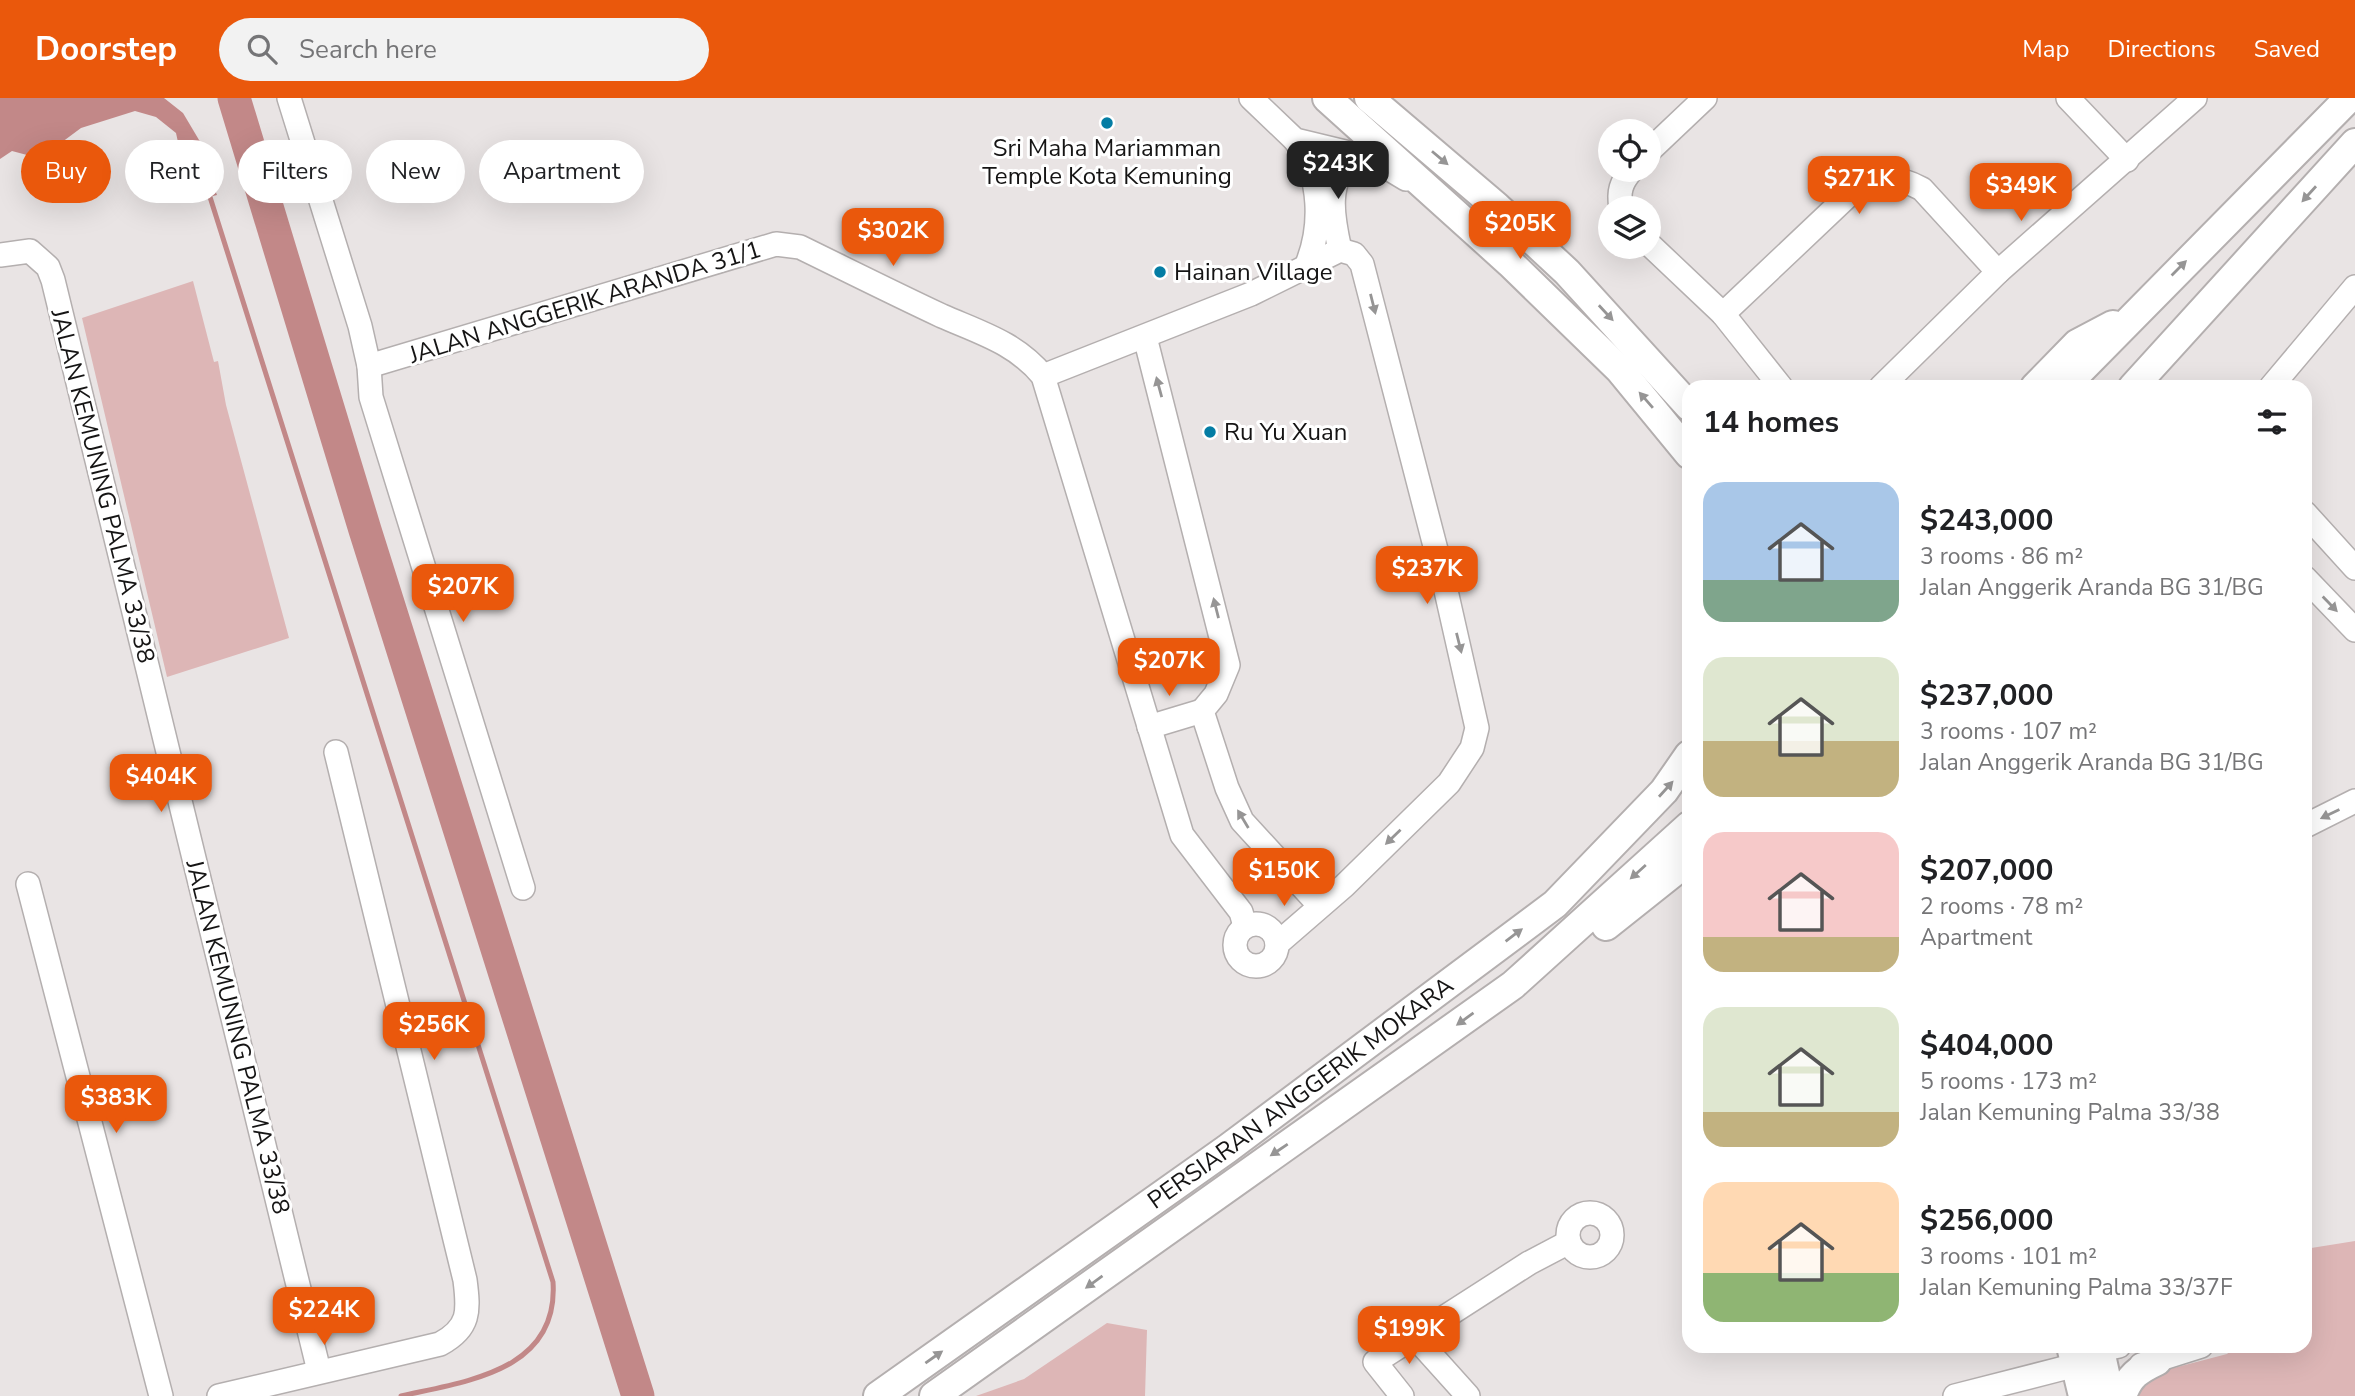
<!DOCTYPE html>
<html lang="en">
<head>
<meta charset="utf-8">
<style>
  body { margin:0; font-family:"Nunito Sans",sans-serif; background:#f2f2f2; color:#202124; height:100vh; display:flex; flex-direction:column; font-size:26px; white-space:nowrap }
  * { box-sizing:border-box; margin:0 }
  p { font-size:23px; color:#757577 }
  .icon { flex:none; width:38px; height:38px; fill:none; stroke:currentColor; stroke-width:2; stroke-linecap:round; stroke-linejoin:round }
  .map { position:relative; flex:1; overflow:hidden }
  .drawer { position:absolute; left:1682px; top:282px; width:630px; height:973px; display:flex; flex-direction:column; background:#fff; border-radius:21px; box-shadow:0 7px 28px #0002 }
  .drawer>* { flex:none }
  .guide { position:absolute; left:21px; top:42px; width:665px; height:63px; display:flex; gap:14px }
  .controls { position:absolute; left:1598px; top:21px; display:grid; gap:14px }
  .controls a { display:grid; place-items:center; width:63px; height:63px; border-radius:50%; background:#fff; box-shadow:0 7px 28px #0002; font-size:35px }
  .price { position:absolute; translate:-50% -60px; padding:0 16px; border-radius:14px; background:#ea580c; color:#fff; font-size:23px; line-height:46px; filter:drop-shadow(0 2px 4px #0008) }
  .price::after { content:''; position:absolute; left:50%; top:42px; width:21px; height:16px; margin-left:-10px; background:inherit; clip-path:polygon(0 0,100% 0,50% 100%) }
  .price.selected { background:#222; color:#fff }
  ul { padding:0; list-style:none }
  li { display:flex; align-items:center; gap:21px; height:175px; padding:0 21px }
  li span { display:grid; place-items:center; flex:none; width:196px; height:140px; border-radius:21px; color:#555 }
  li>.icon { margin-inline-start:auto }
  span .icon { width:84px; height:84px; fill:#fffc; stroke-width:1 }
  li b { font-size:30px }
  h2 { display:flex; justify-content:space-between; align-items:center; height:84px; padding:0 21px; font-size:30px }
  .chip { padding:0 24px; border-radius:32px; background:#fff; box-shadow:0 7px 28px #0002; font-size:24px; line-height:63px }
  .chip.selected { background:#ea580c; color:#fff }
  header { display:flex; align-items:center; gap:42px; box-sizing:border-box; height:98px; padding:0 35px; background:#ea580c; color:#fff }
  header strong { font-size:33px }
  nav { display:flex; gap:38px; margin-inline-start:auto; font-size:24px }
  .search { width:490px; height:63px; background:#f2f2f2; display:flex; align-items:center; gap:18px; box-sizing:border-box; padding:0 24px; border-radius:38px; color:#757577; font-size:26px }
  .map>svg:first-child { display:block }
  .green { fill:#ddb6b6 }
  .water { fill:#c28888 }
  .lines { fill:none; stroke-linecap:round; stroke-linejoin:round }
  .stream { stroke:#c28888; stroke-width:5 }
  .river { stroke:#c28888; stroke-width:33 }
  .minor-casing { stroke:#b4afaf; stroke-width:26 }
  .major-casing { stroke:#b4afaf; stroke-width:32 }
  .minor { stroke:#fff; stroke-width:23 }
  .major { stroke:#fff; stroke-width:28 }
  .oneway { fill:#969595 }
  .poi-dot { fill:#047da4; stroke:#fff; stroke-width:2.5 }
  .labels { text-anchor:middle; stroke-width:6; stroke-linejoin:round; paint-order:stroke }
  .poi-label { font-size:24px; fill:#151414; stroke:#fff; text-anchor:start }
  .street-label { font-size:24px; fill:#151414; stroke:#fff }
</style>
</head>
<body>
<header>
<strong>Doorstep</strong>
<div class="search"><svg class="icon" aria-label="search" viewBox="0 0 24 24"><circle cx="10" cy="10" r="6"/><path d="M15 15l6 6"/></svg>Search here</div>
<nav><a>Map</a><a>Directions</a><a>Saved</a></nav>
</header>
<div class="map">
<svg width="2355" height="1298" viewBox="0 0 2355 1298">
  <rect width="100%" height="100%" fill="#e9e4e4"/>
  <g class="green">
    <polygon points="193,183 214,264 218,263 226,307 289,540 167,579 82,220"/>
    <polygon points="2355,1143 2355,1298 2127,1298 2124,1283 2227,1256 2236,1248 2305,1248 2305,1151"/>
    <polygon points="1107,1225 1147,1232 1145,1298 976,1298 1024,1281"/>
  </g>
  <polygon class="water" points="0,0 164,0 183,15 202,47 204,65 217,97 201,101 190,66 183,67 176,35 156,19 135,13 81,30 50,53 36,50 27,57 12,53 0,61"/>
  <g class="lines">
    <path class="stream" d="M210,99L553,1184C559,1273 467,1283 401,1298"/>
    <polyline class="river" points="234,0 365,432 638,1298"/>
    <defs>
      <g id="minor">
        <path d="M289,0L360,228L369,268L776,146L800,149C847,172 895,196 942,218C981,235 1016,245 1043,278L1182,737L1241,814L1245,828"/>
        <polyline points="1251,0 1295,42 1353,56 1381,66 1406,81"/>
        <polyline points="2068,0 2127,62"/>
        <path d="M1295,42C1322,78 1323,131 1305,171"/>
        <polyline points="1648,54 1705,0"/>
        <path d="M1621,110C1618,94 1621,84 1632,72"/>
        <polyline points="1648,145 1723,216 1781,289"/>
        <path d="M1340,152C1332,117 1326,84 1353,56"/>
        <polyline points="0,157 30,153 48,169 53,182 319,1273"/>
        <path d="M1723,216L1853,93C1875,74 1898,78 1922,91L1998,174"/>
        <polyline points="1145,239 1228,567 1216,596 1202,613 1227,690 1242,723 1320,808"/>
        <polyline points="369,268 371,299 523,790"/>
        <polyline points="1043,278 1251,196 1340,152 1354,156 1362,166 1442,475 1477,630 1472,650 1449,685 1344,788 1277,846"/>
        <polyline points="1881,289 1998,174 2195,0"/>
        <polyline points="2271,289 2355,189"/>
        <polyline points="2305,415 2355,470"/>
        <polyline points="2305,480 2355,532"/>
        <polyline points="1149,629 1202,613"/>
        <polyline points="2305,728 2355,703"/>
        <polyline points="28,786 161,1298"/>
        <circle cx="1256" cy="847" r="21"/>
        <circle cx="1590" cy="1137" r="22"/>
        <polyline points="1415,1239 1468,1298"/>
        <polyline points="2100,1252 2119,1248"/>
        <polyline points="2141,1267 2201,1248"/>
        <path d="M219,1298L440,1246C470,1230 469,1213 465,1182L336,654"/>
        <polyline points="1402,1298 1375,1264 1529,1165 1569,1144"/>
        <polyline points="1955,1298 2076,1267"/>
      </g>
      <g id="major">
        <polyline points="1327,0 1510,165 1620,272 1689,356"/>
        <polyline points="1369,0 1497,109 1567,174 1689,308"/>
        <polyline points="2035,289 2077,246 2113,227"/>
        <polyline points="2064,289 2349,0"/>
        <polyline points="2133,289 2355,45"/>
        <polyline points="1606,828 1689,762"/>
        <polyline points="2071,1248 2083,1298"/>
        <polyline points="2099,1248 2110,1298"/>
        <path id="s1" d="M878,1298L1227,1051L1555,806L1664,693L1689,657"/>
        <polyline points="934,1298 1513,887 1689,728"/>
        <path d="M2122,1298C2129,1278 2138,1272 2157,1263"/>
      </g>
    </defs>
    <use href="#minor" class="minor-casing"/>
    <use href="#major" class="major-casing"/>
    <use href="#minor" class="minor"/>
    <use href="#major" class="major"/>
  </g>
  <defs><path id="oneway-solid" d="M-6-.8H1V-3.2L6.5 0L1 3.2V.8H-6Z" transform="scale(1.75)"/></defs>
  <g class="oneway">
    <use href="#oneway-solid" transform="translate(1440 60) rotate(40)"/>
    <use href="#oneway-solid" transform="translate(2309 96) rotate(132)"/>
    <use href="#oneway-solid" transform="translate(2179 170) rotate(-45)"/>
    <use href="#oneway-solid" transform="translate(1373 206) rotate(76)"/>
    <use href="#oneway-solid" transform="translate(1606 215) rotate(47)"/>
    <use href="#oneway-solid" transform="translate(1159 289) rotate(-105)"/>
    <use href="#oneway-solid" transform="translate(1646 302) rotate(-131)"/>
    <use href="#oneway-solid" transform="translate(2330 506) rotate(46)"/>
    <use href="#oneway-solid" transform="translate(1216 510) rotate(-104)"/>
    <use href="#oneway-solid" transform="translate(1459 545) rotate(76)"/>
    <use href="#oneway-solid" transform="translate(1666 691) rotate(-48)"/>
    <use href="#oneway-solid" transform="translate(2330 716) rotate(154)"/>
    <use href="#oneway-solid" transform="translate(1243 721) rotate(-121)"/>
    <use href="#oneway-solid" transform="translate(1393 739) rotate(136)"/>
    <use href="#oneway-solid" transform="translate(1638 774) rotate(138)"/>
    <use href="#oneway-solid" transform="translate(1514 837) rotate(-37)"/>
    <use href="#oneway-solid" transform="translate(1465 921) rotate(144)"/>
    <use href="#oneway-solid" transform="translate(1279 1052) rotate(146)"/>
    <use href="#oneway-solid" transform="translate(1094 1184) rotate(144)"/>
    <use href="#oneway-solid" transform="translate(934 1259) rotate(-35)"/>
  </g>
  <g class="poi-dot">
    <circle cx="1107" cy="25" r="7"/>
    <circle cx="1160" cy="174" r="7"/>
    <circle cx="1210" cy="334" r="7"/>
  </g>
  <g class="labels">
    <g class="poi-label">
      <text x="1107" y="58" text-anchor="middle">Sri Maha Mariamman<tspan x="1107" dy="28">Temple Kota Kemuning</tspan></text>
      <text x="1174" y="182">Hainan Village</text>
      <text x="1224" y="342">Ru Yu Xuan</text>
    </g>
    <g class="street-label">
      <text transform="translate(585 204) rotate(-17)" y="8">JALAN ANGGERIK ARANDA 31/1</text>
      <text transform="translate(103 388) rotate(76)" y="8">JALAN KEMUNING PALMA 33/38</text>
      <text transform="translate(238 939) rotate(76)" y="8">JALAN KEMUNING PALMA 33/38</text>
      <text dy="8" stroke="none"><textPath href="#s1" startOffset="520">PERSIARAN ANGGERIK MOKARA</textPath></text>
    </g>
  </g>
</svg>
<div class="controls">
<a><svg class="icon" aria-label="locate" viewBox="0 0 24 24"><circle cx="12" cy="12" r="6"/><path d="M12 2v4M12 18v4M2 12h4M18 12h4"/></svg></a>
<a><svg class="icon" aria-label="layers" viewBox="0 0 24 24"><path d="M12 4l9 5-9 5-9-5zM3 14l9 5 9-5"/></svg></a>
</div>
<b class="price selected" style="left:1338px;top:103px">$243K</b>
<b class="price" style="left:1859px;top:118px">$271K</b>
<b class="price" style="left:2021px;top:125px">$349K</b>
<b class="price" style="left:1520px;top:163px">$205K</b>
<b class="price" style="left:893px;top:170px">$302K</b>
<b class="price" style="left:1427px;top:508px">$237K</b>
<b class="price" style="left:463px;top:526px">$207K</b>
<b class="price" style="left:1169px;top:600px">$207K</b>
<b class="price" style="left:161px;top:716px">$404K</b>
<b class="price" style="left:1284px;top:810px">$150K</b>
<b class="price" style="left:434px;top:964px">$256K</b>
<b class="price" style="left:116px;top:1037px">$383K</b>
<b class="price" style="left:324px;top:1249px">$224K</b>
<b class="price" style="left:1409px;top:1268px">$199K</b>
<div class="guide">
<a class="chip selected">Buy</a>
<a class="chip">Rent</a>
<a class="chip">Filters</a>
<a class="chip">New</a>
<a class="chip">Apartment</a>
</div>
<section class="drawer">
<h2>14 homes<svg class="icon" aria-label="filters" viewBox="0 0 24 24"><path d="M4 7h16M4 17h16"/><circle cx="9" cy="7" r="2"/><circle cx="15" cy="17" r="2"/></svg></h2>
<ul>
<li><span style="background:linear-gradient(#a9c7e8 70%,#7fa58c 0)"><svg class="icon" aria-label="home" viewBox="0 0 24 24"><path d="M3 11l9-7 9 7M6 9v11h12V9"/></svg></span><div><b>$243,000</b><p>3 rooms · 86 m²</p><p>Jalan Anggerik Aranda BG 31/BG</p></div></li>
<li><span style="background:linear-gradient(#dfe7d0 60%,#c2b280 0)"><svg class="icon" aria-label="home" viewBox="0 0 24 24"><path d="M3 11l9-7 9 7M6 9v11h12V9"/></svg></span><div><b>$237,000</b><p>3 rooms · 107 m²</p><p>Jalan Anggerik Aranda BG 31/BG</p></div></li>
<li><span style="background:linear-gradient(#f6c9c9 75%,#c2b280 0)"><svg class="icon" aria-label="home" viewBox="0 0 24 24"><path d="M3 11l9-7 9 7M6 9v11h12V9"/></svg></span><div><b>$207,000</b><p>2 rooms · 78 m²</p><p>Apartment</p></div></li>
<li><span style="background:linear-gradient(#dfe7d0 75%,#c2b280 0)"><svg class="icon" aria-label="home" viewBox="0 0 24 24"><path d="M3 11l9-7 9 7M6 9v11h12V9"/></svg></span><div><b>$404,000</b><p>5 rooms · 173 m²</p><p>Jalan Kemuning Palma 33/38</p></div></li>
<li><span style="background:linear-gradient(#ffd9b3 65%,#8fb573 0)"><svg class="icon" aria-label="home" viewBox="0 0 24 24"><path d="M3 11l9-7 9 7M6 9v11h12V9"/></svg></span><div><b>$256,000</b><p>3 rooms · 101 m²</p><p>Jalan Kemuning Palma 33/37F</p></div></li>
</ul>
</section>
</div>
</body>
</html>
